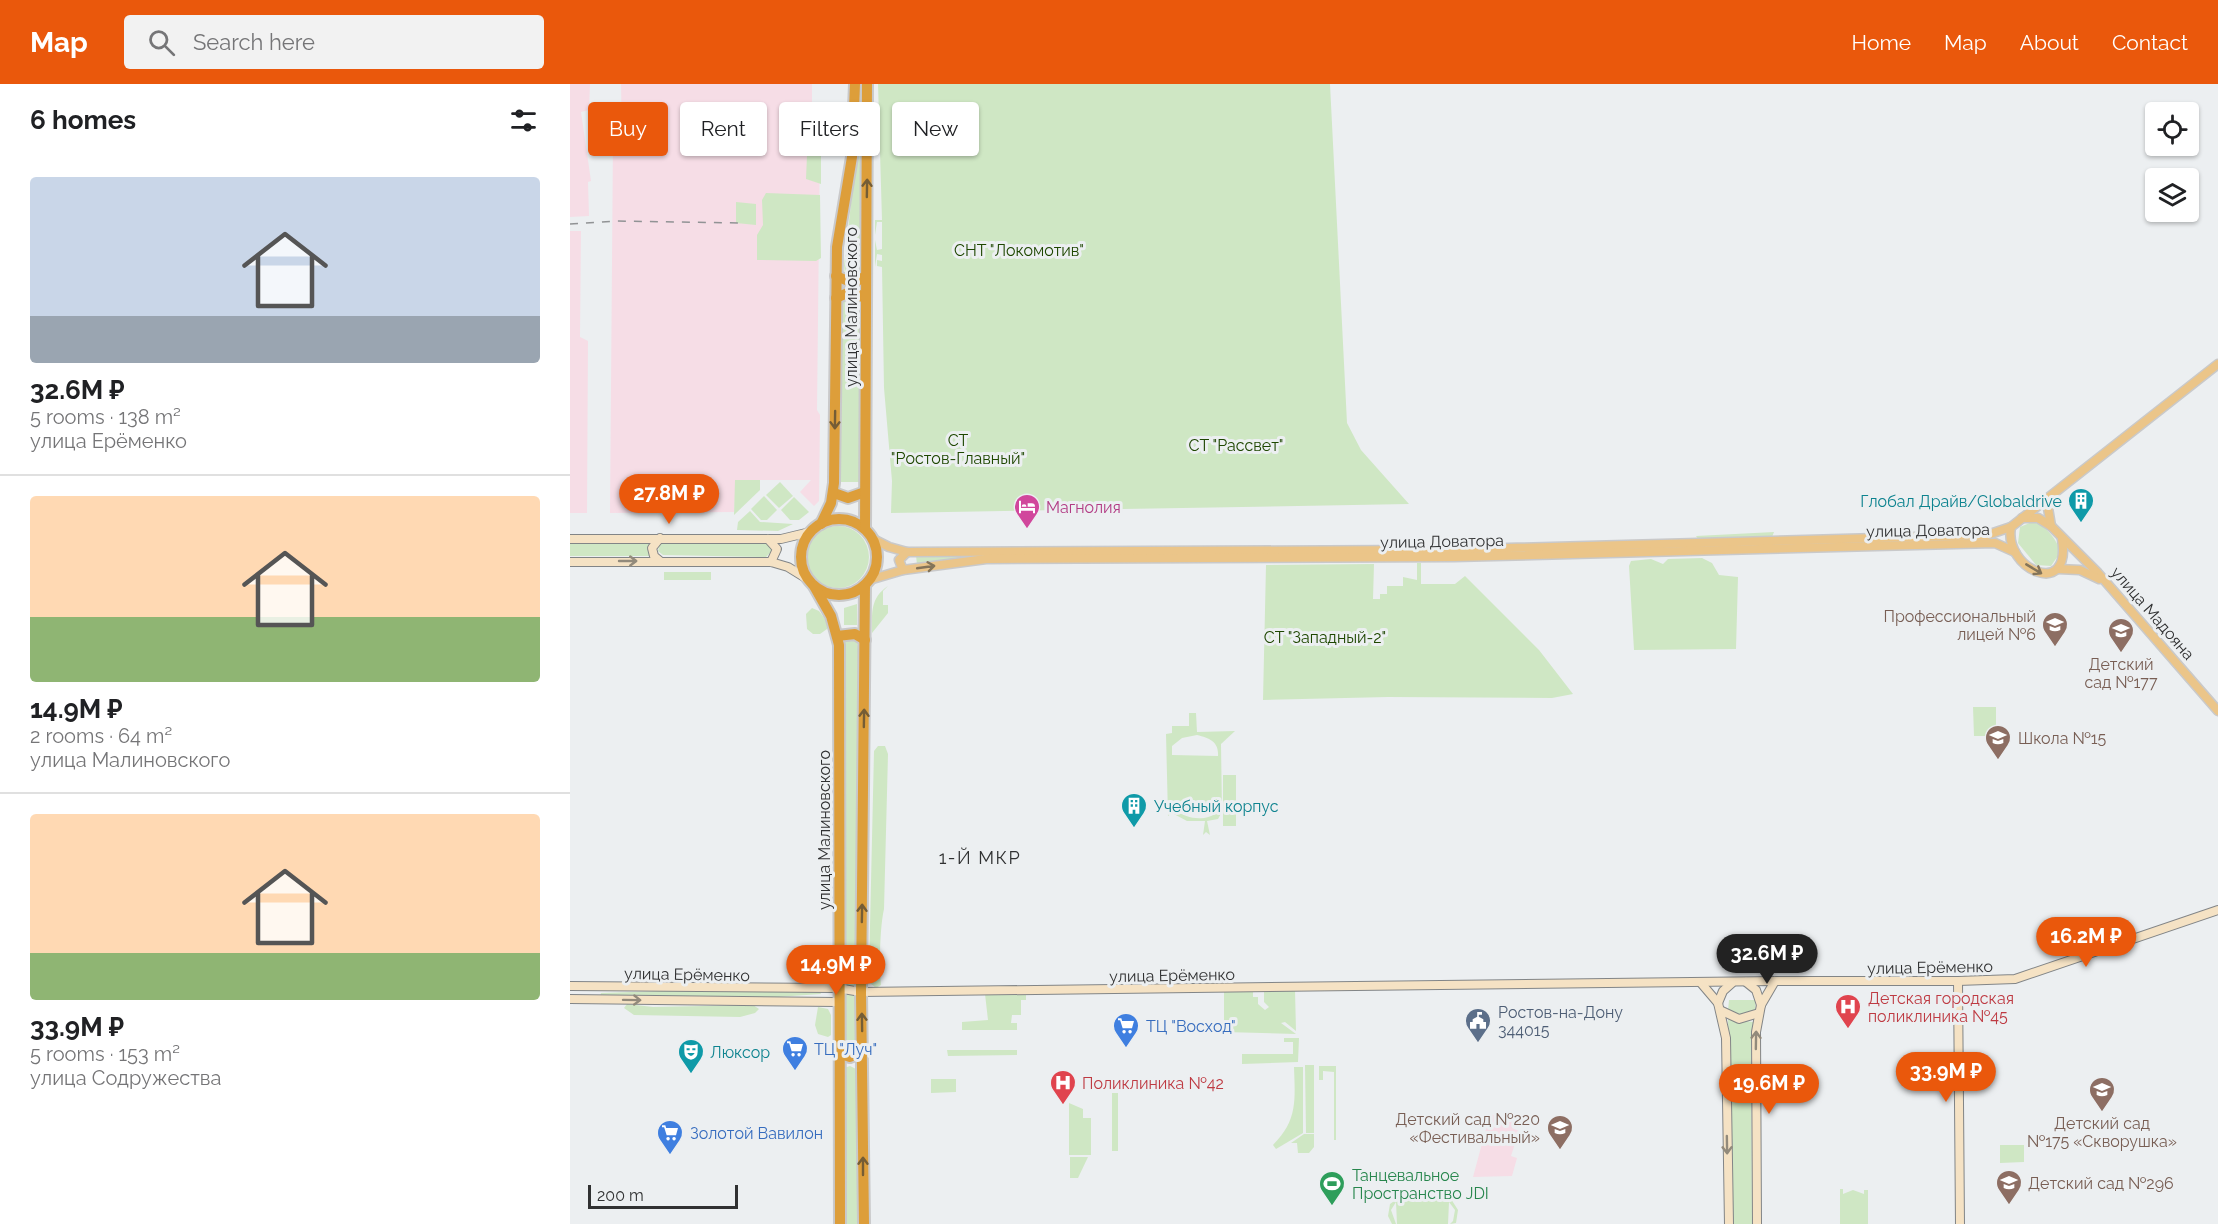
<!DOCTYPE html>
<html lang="en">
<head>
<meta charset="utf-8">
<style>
  body { margin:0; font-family:Raleway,sans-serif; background:#f2f2f2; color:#202124; height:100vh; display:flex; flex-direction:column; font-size:22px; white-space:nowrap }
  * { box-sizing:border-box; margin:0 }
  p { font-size:20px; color:#757577 }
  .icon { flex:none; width:33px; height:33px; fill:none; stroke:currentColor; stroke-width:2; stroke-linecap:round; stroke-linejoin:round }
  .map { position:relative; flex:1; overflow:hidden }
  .side { display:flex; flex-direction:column; background:#fff; width:570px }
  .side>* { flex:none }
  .guide { position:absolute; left:18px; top:18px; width:570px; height:54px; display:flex; gap:12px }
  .fabs { position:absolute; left:1575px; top:18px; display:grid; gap:12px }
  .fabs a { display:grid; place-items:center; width:54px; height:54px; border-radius:6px; background:#fff; box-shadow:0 2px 4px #0004; font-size:30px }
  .scale { position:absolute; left:18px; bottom:15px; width:150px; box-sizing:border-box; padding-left:6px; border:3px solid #303132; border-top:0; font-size:16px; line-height:21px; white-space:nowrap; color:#303132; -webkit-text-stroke:4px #eceff1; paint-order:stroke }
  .price { position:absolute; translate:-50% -51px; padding:0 14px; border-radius:21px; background:#ea580c; color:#fff; font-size:20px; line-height:39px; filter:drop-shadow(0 2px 3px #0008) }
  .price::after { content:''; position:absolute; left:50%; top:36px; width:18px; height:14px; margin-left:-9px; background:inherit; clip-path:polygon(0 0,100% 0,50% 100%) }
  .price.selected { background:#222; color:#fff }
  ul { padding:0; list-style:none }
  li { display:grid; align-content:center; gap:12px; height:318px; padding:0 30px }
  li+li { border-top:2px solid #e0e0e0 }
  li span { display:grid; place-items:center; height:186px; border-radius:6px; color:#555 }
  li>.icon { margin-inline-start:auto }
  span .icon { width:108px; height:108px; fill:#fffc; stroke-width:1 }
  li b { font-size:26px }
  h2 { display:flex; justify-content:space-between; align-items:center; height:72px; padding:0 30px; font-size:26px }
  .tag { padding:0 21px; border-radius:6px; background:#fff; box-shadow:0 2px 4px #0004; font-size:21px; line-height:54px }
  .tag.selected { background:#ea580c; color:#fff }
  header { display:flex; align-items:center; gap:36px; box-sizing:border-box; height:84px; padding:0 30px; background:#ea580c; color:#fff }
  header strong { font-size:28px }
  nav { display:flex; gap:33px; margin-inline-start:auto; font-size:21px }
  .search { width:420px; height:54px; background:#f2f2f2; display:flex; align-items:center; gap:15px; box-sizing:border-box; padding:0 21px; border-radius:6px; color:#757577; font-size:22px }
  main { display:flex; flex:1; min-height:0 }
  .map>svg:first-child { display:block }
  .industrial { fill:#f6dde6 }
  .green { fill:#cfe7c4; fill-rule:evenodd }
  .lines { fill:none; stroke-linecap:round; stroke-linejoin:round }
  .secondary-casing { stroke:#828587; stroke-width:10 }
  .primary-casing { stroke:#c9c9ca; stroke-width:11 }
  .highway-casing { stroke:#c9c9ca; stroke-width:14 }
  .secondary { stroke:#f5e2c4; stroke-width:8 }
  .primary { stroke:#ebc589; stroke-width:8 }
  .highway { stroke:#dd9e3a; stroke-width:10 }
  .rail { stroke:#919395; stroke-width:1.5; stroke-dasharray:8 8; stroke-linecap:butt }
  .oneway { stroke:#755d35 }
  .oneway2 { stroke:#928a7b }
  .oneway3 { stroke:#847459 }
  .labels { text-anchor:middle; stroke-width:6; stroke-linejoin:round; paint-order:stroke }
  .park-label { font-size:16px; fill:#1e4700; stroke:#eceff1 }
  .street-label { font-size:16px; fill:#303132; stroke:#eceff1 }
  .culture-label { font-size:16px; fill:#0d838f; stroke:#eceff1; text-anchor:start }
  .hotel-label { font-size:16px; fill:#b23c85; stroke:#eceff1; text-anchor:start }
  .education-label { font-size:16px; fill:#785e54; stroke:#eceff1; text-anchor:end }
  .health-label { font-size:16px; fill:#be3a42; stroke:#eceff1; text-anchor:start }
  .service-label { font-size:16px; fill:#4e5e75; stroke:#eceff1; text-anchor:start }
  .shop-label { font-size:16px; fill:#366cbe; stroke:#eceff1; text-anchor:start }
  .leisure-label { font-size:16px; fill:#27864d; stroke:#eceff1; text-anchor:start }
  .neighbourhood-label { font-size:18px; letter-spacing:1.5px; fill:#303132; stroke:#eceff1 }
</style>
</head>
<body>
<header>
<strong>Map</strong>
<div class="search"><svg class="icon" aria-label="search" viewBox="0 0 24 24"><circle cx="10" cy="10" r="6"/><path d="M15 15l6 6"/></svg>Search here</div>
<nav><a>Home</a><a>Map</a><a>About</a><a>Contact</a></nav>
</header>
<main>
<section class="side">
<h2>6 homes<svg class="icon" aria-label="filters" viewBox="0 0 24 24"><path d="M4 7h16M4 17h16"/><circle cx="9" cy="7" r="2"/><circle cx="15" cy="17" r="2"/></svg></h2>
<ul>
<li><span style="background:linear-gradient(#c9d6e8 75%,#9aa5b1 0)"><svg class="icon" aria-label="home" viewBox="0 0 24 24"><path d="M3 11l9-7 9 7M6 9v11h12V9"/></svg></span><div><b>32.6M ₽</b><p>5 rooms · 138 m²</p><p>улица Ерёменко</p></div></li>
<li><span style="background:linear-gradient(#ffd9b3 65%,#8fb573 0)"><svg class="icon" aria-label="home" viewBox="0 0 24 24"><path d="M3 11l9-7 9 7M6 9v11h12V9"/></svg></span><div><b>14.9M ₽</b><p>2 rooms · 64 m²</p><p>улица Малиновского</p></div></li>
<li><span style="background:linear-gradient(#ffd9b3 75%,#8fb573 0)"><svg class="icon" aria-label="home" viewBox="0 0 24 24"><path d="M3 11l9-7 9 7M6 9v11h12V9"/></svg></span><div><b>33.9M ₽</b><p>5 rooms · 153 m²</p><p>улица Содружества</p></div></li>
</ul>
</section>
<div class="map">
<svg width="1648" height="1140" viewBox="0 0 1648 1140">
  <rect width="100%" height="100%" fill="#eceff1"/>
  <g class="industrial">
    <polygon points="0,0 20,0 19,26 11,28 21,97 18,98 19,132 0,133"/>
    <polygon points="51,0 242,0 242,54 250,54 247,326 250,331 249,417 244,422 230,408 241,396 166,396 164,428 40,429 43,53 52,54"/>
    <polygon points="0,147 11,147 10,253 18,257 17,429 0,429"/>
    <polygon points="920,1030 943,1037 942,1044 949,1047 941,1072 947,1074 942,1092 903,1093"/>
  </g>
  <g class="green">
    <polygon points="289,0 293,0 289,188 283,195 275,191 274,182 288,57"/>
    <polygon points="308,0 760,0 777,339 791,366 839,420 321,429 322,397 314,304 312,183 307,182 307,176 312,177 312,171 307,170 305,183 305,156 307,166 312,165 312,138 307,138 305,151 305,136 312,136"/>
    <polygon points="240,41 251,45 251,100 236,95 237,71 245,70 246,57 239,59"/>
    <polygon points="196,109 250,111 251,174 246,177 187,176 187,151 193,141 192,116"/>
    <polygon points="166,118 186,120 186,141 166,139"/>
    <polygon points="280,211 291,220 289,398 270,398 271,219"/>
    <polygon points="165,396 190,396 190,406 164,431"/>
    <polygon points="210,398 223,412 209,424 196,411"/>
    <polygon points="194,412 207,426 197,436 191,436 181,425"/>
    <polygon points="224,413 239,428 229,436 220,436 211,426"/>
    <polygon points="180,427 190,438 223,440 208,447 167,446 168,438"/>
    <path d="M1462,438C1475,440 1488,456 1490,469L1481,482L1466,481L1448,459L1450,443Z"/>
    <circle cx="268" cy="473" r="31"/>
    <polygon points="1204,448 1202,453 1128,455 1126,452"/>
    <polygon points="79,457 80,472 0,472 0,458"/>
    <polygon points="90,458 198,458 203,466 196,473 93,471 88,467"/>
    <polygon points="346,471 407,471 347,481"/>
    <polygon points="1132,474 1142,479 1149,491 1168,493 1166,565 1064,566 1059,482 1061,477 1081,475 1093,480 1098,475"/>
    <polygon points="847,479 851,479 851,500 885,500 895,492 969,566 1003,610 982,614 818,613 693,616 696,481 804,480 803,515 810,515 810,510 817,510 817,502 833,502 833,493 847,496"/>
    <rect x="94" y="488" width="47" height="8"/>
    <path d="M318,502L313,507V521H318V529L302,549C302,529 300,514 318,502Z"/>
    <polygon points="287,520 287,541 274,541 274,524"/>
    <polygon points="242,524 249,527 258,539 257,545 250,550 243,550 237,545 236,530"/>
    <polygon points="281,553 287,557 288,563 286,903 271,903 274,561 276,555"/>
    <polygon points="1403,623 1426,623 1426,652 1404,652"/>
    <path d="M619,629H626L627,648L665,647L651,660L652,728L648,735L637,737L640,751L636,748L633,751L635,737H617L602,729L598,732L596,650L602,649V642H619ZM627,651C640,654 649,658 648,672L602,671V662L612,654ZM602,720H648V728C635,738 617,735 605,726Z"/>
    <path d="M308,662H315L318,670L314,825C310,842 309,881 311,901L306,904L300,899L299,886L304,667Z"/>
    <rect x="653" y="691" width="13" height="51"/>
    <polygon points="683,906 683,913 688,913 688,920 695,926 699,923 694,918 694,906 725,906 726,947 715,938 711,939 726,950 654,948 654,907"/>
    <polygon points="92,907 250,908 251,910 192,914 30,912 31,909"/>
    <polygon points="271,908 286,908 287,962 285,967 278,968 274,965"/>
    <polygon points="415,910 456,910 456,916 451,916 451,931 442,931 441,939 447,939 447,946 392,946 392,938 418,936"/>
    <polygon points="1159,916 1185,916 1186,928 1174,933 1158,927"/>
    <polygon points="57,920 83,923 183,921 189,925 185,929 170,933 64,931 54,924"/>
    <polygon points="248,923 258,925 261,931 261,951 258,953 248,950 245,941"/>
    <polygon points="1158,935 1183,938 1181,961 1182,1140 1162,1140"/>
    <polygon points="714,954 729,954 728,978 672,980 672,970 723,970 723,958 714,958"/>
    <polygon points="377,966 447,966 447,971 378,972"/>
    <polygon points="735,981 744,981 744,1049 736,1049"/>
    <polygon points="280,982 288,986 290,1140 274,1140 274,984"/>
    <polygon points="749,982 766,982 766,1056 764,1056 764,988 753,987 753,996 749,996"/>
    <path d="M724,983H733V1049L706,1065L703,1061C728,1036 725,1016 724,983Z"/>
    <polygon points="361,995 386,995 386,1008 361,1009"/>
    <rect x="542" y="1009" width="6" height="58"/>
    <polygon points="499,1019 513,1025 513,1034 521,1034 521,1071 499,1071"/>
    <polygon points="734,1050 744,1050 744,1063 739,1069 728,1069 727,1059 721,1059"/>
    <polygon points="1430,1061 1454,1061 1454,1078 1430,1079"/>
    <polygon points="500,1073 518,1073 508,1094 500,1094"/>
    <polygon points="1270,1105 1273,1105 1273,1110 1283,1106 1294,1110 1294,1106 1298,1106 1298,1140 1270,1140"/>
    <polygon points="837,1106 858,1106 858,1114 840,1115 881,1115 888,1126 886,1139 880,1140 883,1137 885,1126 879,1118 878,1140 827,1140 826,1118 821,1126 826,1140 822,1140 818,1132 820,1120 827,1115 837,1115"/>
  </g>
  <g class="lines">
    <defs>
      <g id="secondary">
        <polyline points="0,455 211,455 240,448"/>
        <polyline points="198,455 207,465 201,478"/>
        <polyline points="90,477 84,472 82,464 90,454"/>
        <polyline points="0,478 201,478 218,483 239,496"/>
        <polyline points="1388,897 1390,1140"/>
        <polyline points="1176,898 1186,906 1191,921"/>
        <polyline points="1131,899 1148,919 1156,954 1159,1140"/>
        <polyline points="0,902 267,904 291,908 1205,897 1388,897 1445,895 1648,826"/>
        <polyline points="0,915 267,918"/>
        <polyline points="1148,919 1153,907 1162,899"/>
        <polyline points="1152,927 1169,935 1189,929"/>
        <polyline points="1187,1140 1186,948 1191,921 1205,897"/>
      </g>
      <g id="primary">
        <polyline points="1452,434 1468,434 1481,442 1528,489 1648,627"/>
        <polyline points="1481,442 1478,424 1483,411"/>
        <path d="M1441,443C1433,485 1502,516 1492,455"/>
        <polyline points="301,454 319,463 337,468 867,466 1417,451 1441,443 1648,280"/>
        <polyline points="1488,485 1510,486 1529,495"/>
        <polyline points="333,486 329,476 337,468"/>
        <polyline points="299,496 333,486 416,475 884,473 1425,459 1445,468"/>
      </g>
      <g id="highway">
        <polyline points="266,192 283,199 296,192"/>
        <polyline points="266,214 282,207 296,215"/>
        <polyline points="264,409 278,414 295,408"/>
        <circle cx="269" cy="473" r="38"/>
        <polyline points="251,440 261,419 264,399 267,163 282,73 285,0"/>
        <polyline points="295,445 297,0"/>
        <polyline points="244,502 261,532 269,561 270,1140"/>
        <polyline points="267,552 285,550 295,556"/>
        <polyline points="268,969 280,973 292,968"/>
        <polyline points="294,1140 291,908 295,501"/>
      </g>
    </defs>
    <use href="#secondary" class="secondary-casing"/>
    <use href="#primary" class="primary-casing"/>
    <use href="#highway" class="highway-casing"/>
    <use href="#secondary" class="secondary"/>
    <use href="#primary" class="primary"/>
    <use href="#highway" class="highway"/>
    <polyline class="rail" points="0,140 47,137 175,139"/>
  </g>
  <defs><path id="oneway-shaft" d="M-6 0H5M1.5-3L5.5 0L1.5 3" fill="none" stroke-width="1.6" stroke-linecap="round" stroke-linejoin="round" transform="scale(1.5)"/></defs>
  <g class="oneway">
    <use href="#oneway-shaft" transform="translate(297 104) rotate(-89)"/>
    <use href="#oneway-shaft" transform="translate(265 336) rotate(91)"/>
    <use href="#oneway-shaft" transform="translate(294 634) rotate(-89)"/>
    <use href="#oneway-shaft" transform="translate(292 829) rotate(-89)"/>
    <use href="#oneway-shaft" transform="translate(292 938) rotate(-91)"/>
    <use href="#oneway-shaft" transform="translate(293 1082) rotate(-90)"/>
  </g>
  <g class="oneway2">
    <use href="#oneway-shaft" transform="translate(58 477)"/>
    <use href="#oneway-shaft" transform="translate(62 916) rotate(1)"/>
    <use href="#oneway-shaft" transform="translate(1186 956) rotate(-89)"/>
    <use href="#oneway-shaft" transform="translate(1157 1061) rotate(89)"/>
  </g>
  <g class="oneway3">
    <use href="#oneway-shaft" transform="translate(356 483) rotate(-8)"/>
    <use href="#oneway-shaft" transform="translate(1464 485) rotate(31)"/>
  </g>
  <defs>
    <symbol id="building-pin" viewBox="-11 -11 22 30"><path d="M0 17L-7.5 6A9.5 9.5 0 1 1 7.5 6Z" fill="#0f9aa8" stroke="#eceff1"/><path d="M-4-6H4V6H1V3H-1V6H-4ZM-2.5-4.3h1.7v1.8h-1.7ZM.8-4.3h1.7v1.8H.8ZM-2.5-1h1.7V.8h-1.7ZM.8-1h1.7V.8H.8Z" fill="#fff"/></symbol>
    <symbol id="hotel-pin" viewBox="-11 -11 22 30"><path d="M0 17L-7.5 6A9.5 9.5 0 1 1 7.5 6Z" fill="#d1479c" stroke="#eceff1"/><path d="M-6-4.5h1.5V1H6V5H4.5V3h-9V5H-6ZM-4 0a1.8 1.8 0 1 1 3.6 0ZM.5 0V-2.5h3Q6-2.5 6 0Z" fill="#fff"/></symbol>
    <symbol id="university-pin" viewBox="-11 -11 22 30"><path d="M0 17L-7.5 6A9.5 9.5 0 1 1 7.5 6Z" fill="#8d6e63" stroke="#eceff1"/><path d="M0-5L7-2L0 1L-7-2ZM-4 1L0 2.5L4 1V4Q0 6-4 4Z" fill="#fff"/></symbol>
    <symbol id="school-pin" viewBox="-11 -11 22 30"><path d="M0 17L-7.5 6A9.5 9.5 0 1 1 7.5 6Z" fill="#8d6e63" stroke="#eceff1"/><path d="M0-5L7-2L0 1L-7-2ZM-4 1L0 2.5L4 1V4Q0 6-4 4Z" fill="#fff"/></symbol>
    <symbol id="hospital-pin" viewBox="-11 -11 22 30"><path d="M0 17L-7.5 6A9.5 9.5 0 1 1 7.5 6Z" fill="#e0444e" stroke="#eceff1"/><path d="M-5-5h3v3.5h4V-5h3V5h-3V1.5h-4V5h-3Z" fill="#fff"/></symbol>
    <symbol id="civic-pin" viewBox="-11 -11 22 30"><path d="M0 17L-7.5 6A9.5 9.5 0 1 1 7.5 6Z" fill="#5c6f8a" stroke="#eceff1"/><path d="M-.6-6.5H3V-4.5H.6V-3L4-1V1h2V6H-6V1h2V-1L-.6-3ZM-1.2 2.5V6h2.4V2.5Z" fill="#fff"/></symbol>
    <symbol id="supermarket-pin" viewBox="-11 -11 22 30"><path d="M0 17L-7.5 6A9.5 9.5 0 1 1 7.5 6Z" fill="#3f7fe0" stroke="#eceff1"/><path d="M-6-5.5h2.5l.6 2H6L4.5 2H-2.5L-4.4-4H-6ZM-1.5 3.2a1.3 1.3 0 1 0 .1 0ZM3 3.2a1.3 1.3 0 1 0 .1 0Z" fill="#fff"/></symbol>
    <symbol id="theatre-pin" viewBox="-11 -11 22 30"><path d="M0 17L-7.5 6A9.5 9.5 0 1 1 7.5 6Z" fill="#0f9aa8" stroke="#eceff1"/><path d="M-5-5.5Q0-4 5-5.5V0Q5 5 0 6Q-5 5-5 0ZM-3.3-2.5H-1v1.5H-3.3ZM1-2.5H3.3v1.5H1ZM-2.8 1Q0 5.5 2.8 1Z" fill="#fff"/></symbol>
    <symbol id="stadium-pin" viewBox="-11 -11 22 30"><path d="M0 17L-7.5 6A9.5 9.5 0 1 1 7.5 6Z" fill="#2e9e5b" stroke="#eceff1"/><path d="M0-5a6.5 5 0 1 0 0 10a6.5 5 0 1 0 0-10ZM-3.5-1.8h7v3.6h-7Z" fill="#fff"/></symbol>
  </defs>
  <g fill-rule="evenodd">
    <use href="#building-pin" x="1496" y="402" width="30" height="40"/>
    <use href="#hotel-pin" x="442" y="408" width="30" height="40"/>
    <use href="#university-pin" x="1470" y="526" width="30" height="40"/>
    <use href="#school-pin" x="1536" y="532" width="30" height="40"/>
    <use href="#school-pin" x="1413" y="639" width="30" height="40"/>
    <use href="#building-pin" x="549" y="707" width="30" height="40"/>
    <use href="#hospital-pin" x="1263" y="908" width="30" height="40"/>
    <use href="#civic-pin" x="893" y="922" width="30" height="40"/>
    <use href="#supermarket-pin" x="541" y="927" width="30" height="40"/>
    <use href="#supermarket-pin" x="210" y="950" width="30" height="40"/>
    <use href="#theatre-pin" x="106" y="953" width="30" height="40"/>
    <use href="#hospital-pin" x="478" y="984" width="30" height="40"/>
    <use href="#school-pin" x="1517" y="991" width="30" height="40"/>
    <use href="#school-pin" x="975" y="1029" width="30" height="40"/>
    <use href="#supermarket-pin" x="85" y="1034" width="30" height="40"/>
    <use href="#school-pin" x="1424" y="1084" width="30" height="40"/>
    <use href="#stadium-pin" x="747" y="1085" width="30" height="40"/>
  </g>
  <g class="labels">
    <g class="park-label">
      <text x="449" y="172">СНТ "Локомотив"</text>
      <text x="388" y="362">СТ<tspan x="388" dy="18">"Ростов-Главный"</tspan></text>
      <text x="666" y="367">СТ "Рассвет"</text>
      <text x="755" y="559">СТ "Западный-2"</text>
    </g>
    <g class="street-label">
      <text transform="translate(281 223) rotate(-90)" y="6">улица Малиновского</text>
      <text transform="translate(1358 446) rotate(-1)" y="6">улица Доватора</text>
      <text transform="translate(872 457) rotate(-1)" y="6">улица Доватора</text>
      <text transform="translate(1583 529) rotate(49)" y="6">улица Мадояна</text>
      <text transform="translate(254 746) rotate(-90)" y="6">улица Малиновского</text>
      <text transform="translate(1360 883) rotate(-1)" y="6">улица Ерёменко</text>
      <text transform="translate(117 890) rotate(1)" y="6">улица Ерёменко</text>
      <text transform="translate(602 891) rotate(-1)" y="6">улица Ерёменко</text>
    </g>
    <g class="culture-label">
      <text x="1492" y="423" text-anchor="end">Глобал Драйв/Globaldrive</text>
      <text x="584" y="728">Учебный корпус</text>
      <text x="140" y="974">Люксор</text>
    </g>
    <g class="hotel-label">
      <text x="476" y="429">Магнолия</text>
    </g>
    <g class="education-label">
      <text x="1466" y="538">Профессиональный<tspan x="1466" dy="18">лицей №6</tspan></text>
      <text x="1551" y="586" text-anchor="middle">Детский<tspan x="1551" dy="18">сад №177</tspan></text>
      <text x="1448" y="660" text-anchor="start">Школа №15</text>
      <text x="970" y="1041">Детский сад №220<tspan x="970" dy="18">«Фестивальный»</tspan></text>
      <text x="1532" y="1045" text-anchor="middle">Детский сад<tspan x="1532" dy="18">№175 «Скворушка»</tspan></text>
      <text x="1458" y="1105" text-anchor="start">Детский сад №296</text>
    </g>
    <g class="health-label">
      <text x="1298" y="920">Детская городская<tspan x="1298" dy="18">поликлиника №45</tspan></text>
      <text x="512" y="1005">Поликлиника №42</text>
    </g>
    <g class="service-label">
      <text x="928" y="934">Ростов-на-Дону<tspan x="928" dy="18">344015</tspan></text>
    </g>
    <g class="shop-label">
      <text x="576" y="948">ТЦ "Восход"</text>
      <text x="244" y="971">ТЦ "Луч"</text>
      <text x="120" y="1055">Золотой Вавилон</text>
    </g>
    <g class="leisure-label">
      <text x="782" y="1097">Танцевальное<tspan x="782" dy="18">Пространство JDI</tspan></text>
    </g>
    <g class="neighbourhood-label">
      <text x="410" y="780">1-Й МКР</text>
    </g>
  </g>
</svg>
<div class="fabs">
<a><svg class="icon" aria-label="locate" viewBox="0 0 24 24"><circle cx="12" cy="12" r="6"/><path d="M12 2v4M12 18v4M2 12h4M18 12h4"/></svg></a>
<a><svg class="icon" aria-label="layers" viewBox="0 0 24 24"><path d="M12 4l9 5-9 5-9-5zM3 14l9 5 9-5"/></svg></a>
</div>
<div class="scale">200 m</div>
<b class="price" style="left:99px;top:441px">27.8M ₽</b>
<b class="price" style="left:1516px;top:884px">16.2M ₽</b>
<b class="price selected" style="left:1197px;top:901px">32.6M ₽</b>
<b class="price" style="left:266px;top:912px">14.9M ₽</b>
<b class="price" style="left:1376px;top:1019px">33.9M ₽</b>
<b class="price" style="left:1199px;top:1031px">19.6M ₽</b>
<div class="guide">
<a class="tag selected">Buy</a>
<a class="tag">Rent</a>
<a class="tag">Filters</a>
<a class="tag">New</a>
</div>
</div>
</main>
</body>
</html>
